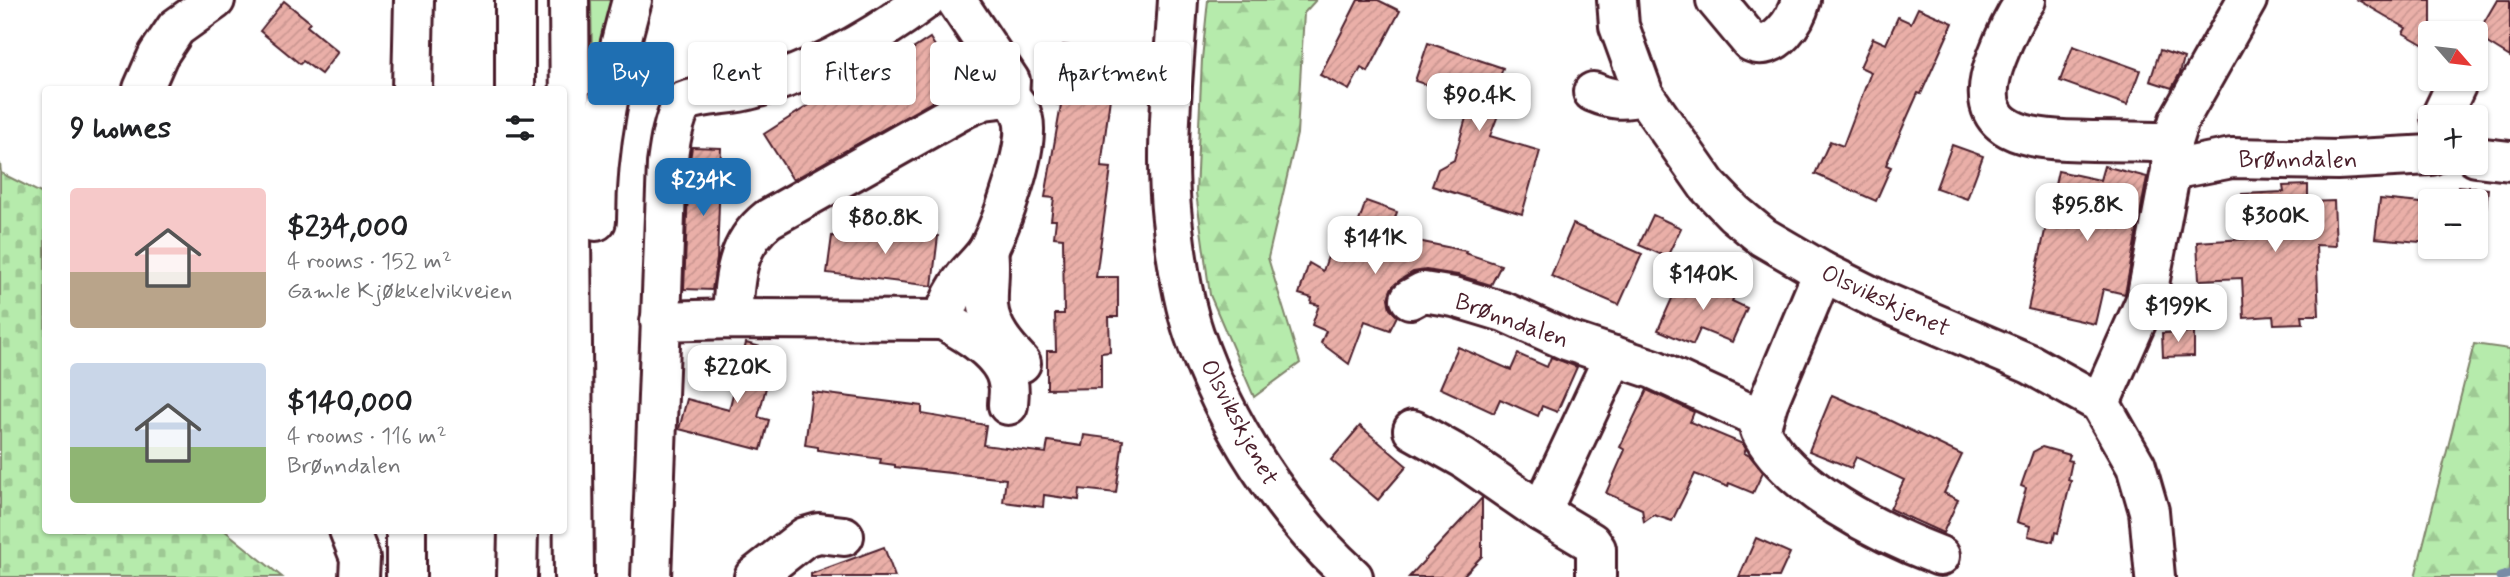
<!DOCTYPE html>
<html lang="en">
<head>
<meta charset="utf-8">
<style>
  body { margin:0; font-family:Mynerve,sans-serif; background:#f6f6f6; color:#202124; height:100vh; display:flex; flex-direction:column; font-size:26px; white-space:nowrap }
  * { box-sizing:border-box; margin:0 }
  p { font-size:23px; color:#757577 }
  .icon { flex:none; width:38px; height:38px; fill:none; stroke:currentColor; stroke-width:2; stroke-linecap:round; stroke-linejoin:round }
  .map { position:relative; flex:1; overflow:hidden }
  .drawer { position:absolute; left:42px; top:86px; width:525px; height:448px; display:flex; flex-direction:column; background:#fff; border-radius:7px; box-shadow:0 2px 5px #0004 }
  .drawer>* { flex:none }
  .guide { position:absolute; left:588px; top:42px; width:665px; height:63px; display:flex; gap:14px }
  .needle { width:46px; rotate:118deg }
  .fabs { position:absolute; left:2418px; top:21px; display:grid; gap:14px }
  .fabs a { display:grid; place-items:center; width:70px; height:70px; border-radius:7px; background:#fff; box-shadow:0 2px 5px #0004; font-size:35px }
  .price { position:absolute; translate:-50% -60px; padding:0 16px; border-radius:14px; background:#fff; color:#222; font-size:23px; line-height:46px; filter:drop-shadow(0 2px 4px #0008) }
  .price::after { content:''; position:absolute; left:50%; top:42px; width:21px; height:16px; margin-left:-10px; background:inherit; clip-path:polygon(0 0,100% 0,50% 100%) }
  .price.on { background:#1f6fb2; color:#fff }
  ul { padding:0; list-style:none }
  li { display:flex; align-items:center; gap:21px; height:175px; padding:0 28px }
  li span { display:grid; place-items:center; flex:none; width:196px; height:140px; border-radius:7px; color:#555 }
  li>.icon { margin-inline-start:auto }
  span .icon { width:84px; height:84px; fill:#fffc; stroke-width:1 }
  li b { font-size:30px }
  h2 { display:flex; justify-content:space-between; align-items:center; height:84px; padding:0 28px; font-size:30px }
  .tag { padding:0 24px; border-radius:7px; background:#fff; box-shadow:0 2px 5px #0004; font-size:24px; line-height:63px }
  .tag.on { background:#1f6fb2; color:#fff }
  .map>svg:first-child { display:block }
  .green { fill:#b6ebac; stroke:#80856c; stroke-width:2 }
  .forest { fill:url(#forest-firs); stroke:#80856c; stroke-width:2 }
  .cemetery { fill:url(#cemetery-stones); stroke:#80856c; stroke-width:2 }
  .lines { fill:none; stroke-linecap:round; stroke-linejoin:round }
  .stream { stroke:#788ca6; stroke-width:9 }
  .building { fill:url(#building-hatch); stroke:#4a1f2b; stroke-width:2 }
  .minor-casing { stroke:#4a1f2b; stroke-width:44 }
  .major-casing { stroke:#4a1f2b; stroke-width:44 }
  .highway-casing { stroke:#4a1f2b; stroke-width:44 }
  .minor { stroke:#fff; stroke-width:38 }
  .major { stroke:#fff; stroke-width:38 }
  .highway { stroke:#fff; stroke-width:38 }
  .labels { text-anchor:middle; stroke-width:6; stroke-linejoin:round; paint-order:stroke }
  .street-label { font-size:24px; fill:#4a1f2b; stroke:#fff }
</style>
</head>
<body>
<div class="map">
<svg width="2510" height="577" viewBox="0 0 2510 577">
  <defs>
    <pattern id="forest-firs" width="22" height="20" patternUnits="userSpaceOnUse" patternTransform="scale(1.75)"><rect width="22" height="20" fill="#b6ebac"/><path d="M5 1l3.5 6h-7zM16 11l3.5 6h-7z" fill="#9ec994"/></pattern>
    <pattern id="cemetery-stones" width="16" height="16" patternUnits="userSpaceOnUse" patternTransform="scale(1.75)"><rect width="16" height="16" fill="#b6ebac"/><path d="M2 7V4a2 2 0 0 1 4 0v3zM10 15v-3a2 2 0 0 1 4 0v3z" fill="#9ec994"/></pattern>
    <pattern id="building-hatch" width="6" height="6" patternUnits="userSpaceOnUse" patternTransform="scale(1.75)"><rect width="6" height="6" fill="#eaafa8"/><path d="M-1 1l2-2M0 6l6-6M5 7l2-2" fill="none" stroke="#ca9691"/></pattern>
  </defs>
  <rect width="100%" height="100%" fill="#fff"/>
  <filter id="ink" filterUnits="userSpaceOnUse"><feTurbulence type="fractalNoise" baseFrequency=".0143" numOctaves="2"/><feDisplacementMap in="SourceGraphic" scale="14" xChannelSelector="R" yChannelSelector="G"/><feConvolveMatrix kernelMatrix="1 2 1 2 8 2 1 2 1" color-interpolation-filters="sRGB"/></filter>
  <g filter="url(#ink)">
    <polygon class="green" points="591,0 616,0 593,113"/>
    <g class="forest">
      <polygon points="1208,0 1316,0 1304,13 1297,134 1268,258 1300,363 1254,397 1210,295 1196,193 1202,59"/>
      <polygon points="2474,344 2510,349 2510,577 2415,577"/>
    </g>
    <polygon class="cemetery" points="0,163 1,173 45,195 46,530 224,530 282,577 0,577"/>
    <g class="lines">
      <polyline class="stream" points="2500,577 2510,574"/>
    </g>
    <g class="building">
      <polygon points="1358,0 1378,0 1400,11 1368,72 1361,68 1349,90 1320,75"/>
      <polygon points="2358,0 2431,0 2431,49 2403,33 2406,28"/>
      <polygon points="2497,0 2510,0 2510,57 2476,36"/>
      <polygon points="284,1 310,22 307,26 338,52 321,74 303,61 300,64 260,31"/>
      <polygon points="1918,8 1953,23 1921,94 1918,93 1886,165 1891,167 1876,201 1815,174 1830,141 1843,146 1871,72 1860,67 1873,38 1886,44 1898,17 1911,23"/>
      <polygon points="930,38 960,86 793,180 764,134 828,93 833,101"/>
      <polygon points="1428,43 1503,68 1498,83 1506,85 1502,96 1505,97 1490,136 1540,151 1522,214 1432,186 1438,169 1454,160 1471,100 1415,81"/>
      <polygon points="1063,45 1116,52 1101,167 1111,168 1096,277 1118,277 1118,317 1109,317 1110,352 1101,353 1101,388 1047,389 1047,351 1056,351 1055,314 1064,314 1063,238 1054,237 1056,220 1051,220 1054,198 1045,197 1061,105 1055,104"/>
      <polygon points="2073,46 2140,70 2127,105 2060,81"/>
      <polygon points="2160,50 2184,58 2180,73 2172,88 2150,81"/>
      <polygon points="1952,145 1983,156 1967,199 1936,188"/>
      <polygon points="692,147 721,148 717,259 712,290 684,289 689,166"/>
      <polygon points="2104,166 2147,177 2125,294 2103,289 2095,324 2028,309 2058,171 2100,180"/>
      <polygon points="2308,185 2308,202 2334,201 2336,246 2316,245 2319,315 2302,315 2303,323 2274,324 2273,316 2244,318 2242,278 2199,280 2197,242 2245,239 2242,194 2284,192 2283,186"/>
      <polygon points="2458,186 2488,189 2482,249 2462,247 2476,247 2476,201 2456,201"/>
      <polygon points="2380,199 2431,204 2431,243 2375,238"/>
      <polygon points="1366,201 1397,212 1389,235 1466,251 1465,253 1501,265 1491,285 1458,275 1426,270 1413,272 1400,280 1392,287 1388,298 1390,309 1397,316 1390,330 1365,321 1349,364 1321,343 1326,331 1312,325 1319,305 1311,303 1312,298 1299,294 1309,263 1323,271 1340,222 1357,227"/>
      <polygon points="1653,215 1681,228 1667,257 1639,245"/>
      <polygon points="1573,224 1642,254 1619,305 1551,276"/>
      <polygon points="853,225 938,236 932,286 827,273 832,236 851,239"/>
      <polygon points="1712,277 1738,288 1732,301 1747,308 1732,342 1700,329 1693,345 1658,330 1681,278 1706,290"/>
      <polygon points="2194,332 2194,356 2163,357 2162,333"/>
      <polygon points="746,343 776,351 758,417 769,420 761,450 679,429 687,399 729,410"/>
      <polygon points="1458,347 1511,370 1518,354 1547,367 1551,357 1577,367 1557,412 1542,406 1538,416 1500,399 1494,413 1440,388"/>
      <polygon points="1647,390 1694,412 1690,422 1743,444 1746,449 1744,453 1750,456 1763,472 1753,493 1729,483 1728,487 1695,474 1672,521 1654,515 1644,522 1642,509 1606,493 1625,450 1620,447"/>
      <polygon points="812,392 922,406 922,414 986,425 983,445 1046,453 1048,441 1082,446 1084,435 1123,440 1116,493 1080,489 1079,500 1044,495 1043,507 1003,502 1006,479 895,467 895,465 880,463 881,459 818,450 818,447 805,445"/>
      <polygon points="1832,395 1874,413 1962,455 1944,493 1958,500 1943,533 1890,509 1904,480 1856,457 1851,468 1809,451"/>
      <polygon points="1360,426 1407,466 1378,500 1331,460"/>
      <polygon points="2042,447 2070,455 2068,460 2072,461 2068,480 2071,481 2058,533 2055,532 2053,542 2028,536 2030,526 2017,522 2026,488 2021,486 2033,452"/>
      <polygon points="1482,498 1482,556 1462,577 1409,577"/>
      <polygon points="1756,538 1790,553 1779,577 1739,577"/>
      <polygon points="884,547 895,577 811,577 811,574"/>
    </g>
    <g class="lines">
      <defs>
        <g id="minor">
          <polyline points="956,0 1010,81 1009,97"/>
          <path d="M1716,0L1751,42C1775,53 1796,20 1801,0"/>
          <path d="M2026,0C2013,18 2005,36 1997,57C1965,137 2032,140 2092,141C2118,141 2145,142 2172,142"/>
          <polyline points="143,89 158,55 176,28 215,0"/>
          <path d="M1593,92C1612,100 1624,101 1644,95"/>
          <polyline points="2441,117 2459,79"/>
          <polyline points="2476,157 2510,161"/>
          <polyline points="2171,170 2232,158 2337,160 2431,155"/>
          <path d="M988,250C991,269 987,287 988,306C990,329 1006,347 1021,363"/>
          <path d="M1823,272L1768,403L1760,430C1788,488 1882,534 1940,556"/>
          <polyline points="1410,299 1423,292 1454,297 1504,312 1566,340 1653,369 1755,416 1763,417"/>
          <path d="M732,319C734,280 735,245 768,219L965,108L984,100L1009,97C1016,103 1021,110 1023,119C1030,146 1002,222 989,248C983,259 972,268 965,277C954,290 948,304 943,320"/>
          <path d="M660,321L732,319L943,320C967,333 1004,354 1008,383C1010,390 1008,399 1008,405"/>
          <polyline points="2100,403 2146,300 2171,170 2172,142 2179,120 2247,0"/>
          <polyline points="1413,430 1463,458 1541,512 1614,356"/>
          <polyline points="1541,512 1591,542 1596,549 1596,577"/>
          <polyline points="349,530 360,558 359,577"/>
          <path d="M651,577L667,164C670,142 673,122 683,102C706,93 729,96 752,89C814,72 873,39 925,0"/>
          <polyline points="754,577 805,537 819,533 844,536"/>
        </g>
        <g id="major">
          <path d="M1178,0C1174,72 1164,147 1172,219C1176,256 1182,298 1194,334C1225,424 1282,513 1353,577"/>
          <polyline points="1617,0 1619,26 1644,95 1707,185 1734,213 1763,237 1823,272 1877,299 2030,364 2100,403 2136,466 2149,511 2155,577"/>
          <polyline points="412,89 414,0"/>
          <polyline points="406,577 406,530"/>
        </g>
        <g id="highway">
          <polyline points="515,0 515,89"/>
          <polyline points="569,0 574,577"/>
          <path d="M596,221C596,145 612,73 632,0"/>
          <polyline points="517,577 518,530"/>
        </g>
      </defs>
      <use href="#minor" class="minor-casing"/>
      <use href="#major" class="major-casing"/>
      <use href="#highway" class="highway-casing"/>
      <use href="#minor" class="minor"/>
      <use href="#major" class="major"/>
      <use href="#highway" class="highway"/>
    </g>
  </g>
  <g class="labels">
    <g class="street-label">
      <text x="2298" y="167">Brønndalen</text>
      <text transform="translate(1886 300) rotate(25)" y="8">Olsvikskjenet</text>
      <text transform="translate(1512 320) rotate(20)" y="8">Brønndalen</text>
      <text transform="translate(1240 422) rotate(62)" y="8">Olsvikskjenet</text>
    </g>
  </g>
</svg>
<div class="fabs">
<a><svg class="needle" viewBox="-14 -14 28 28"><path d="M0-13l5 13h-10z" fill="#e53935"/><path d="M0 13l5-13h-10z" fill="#757577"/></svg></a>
<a>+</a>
<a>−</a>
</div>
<b class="price" style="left:1479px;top:133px">$90.4K</b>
<b class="price on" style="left:703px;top:218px">$234K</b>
<b class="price" style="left:2087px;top:243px">$95.8K</b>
<b class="price" style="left:2275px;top:254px">$300K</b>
<b class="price" style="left:885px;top:256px">$80.8K</b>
<b class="price" style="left:1375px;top:276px">$141K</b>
<b class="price" style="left:1703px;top:312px">$140K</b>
<b class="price" style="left:2178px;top:344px">$199K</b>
<b class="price" style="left:737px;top:405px">$220K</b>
<div class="guide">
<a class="tag on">Buy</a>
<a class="tag">Rent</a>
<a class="tag">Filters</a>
<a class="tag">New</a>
<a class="tag">Apartment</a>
</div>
<section class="drawer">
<h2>9 homes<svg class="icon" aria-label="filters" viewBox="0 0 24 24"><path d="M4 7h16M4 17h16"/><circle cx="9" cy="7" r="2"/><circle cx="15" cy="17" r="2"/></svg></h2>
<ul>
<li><span style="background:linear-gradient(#f6c9c9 60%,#b9a48a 0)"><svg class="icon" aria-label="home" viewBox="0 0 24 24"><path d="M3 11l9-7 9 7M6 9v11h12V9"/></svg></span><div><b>$234,000</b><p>4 rooms · 152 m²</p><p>Gamle Kjøkkelvikveien</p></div></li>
<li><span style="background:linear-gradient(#c9d6e8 60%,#8fb573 0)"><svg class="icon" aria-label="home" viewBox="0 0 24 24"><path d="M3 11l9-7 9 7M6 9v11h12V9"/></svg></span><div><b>$140,000</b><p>4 rooms · 116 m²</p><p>Brønndalen</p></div></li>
</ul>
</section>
</div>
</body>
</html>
